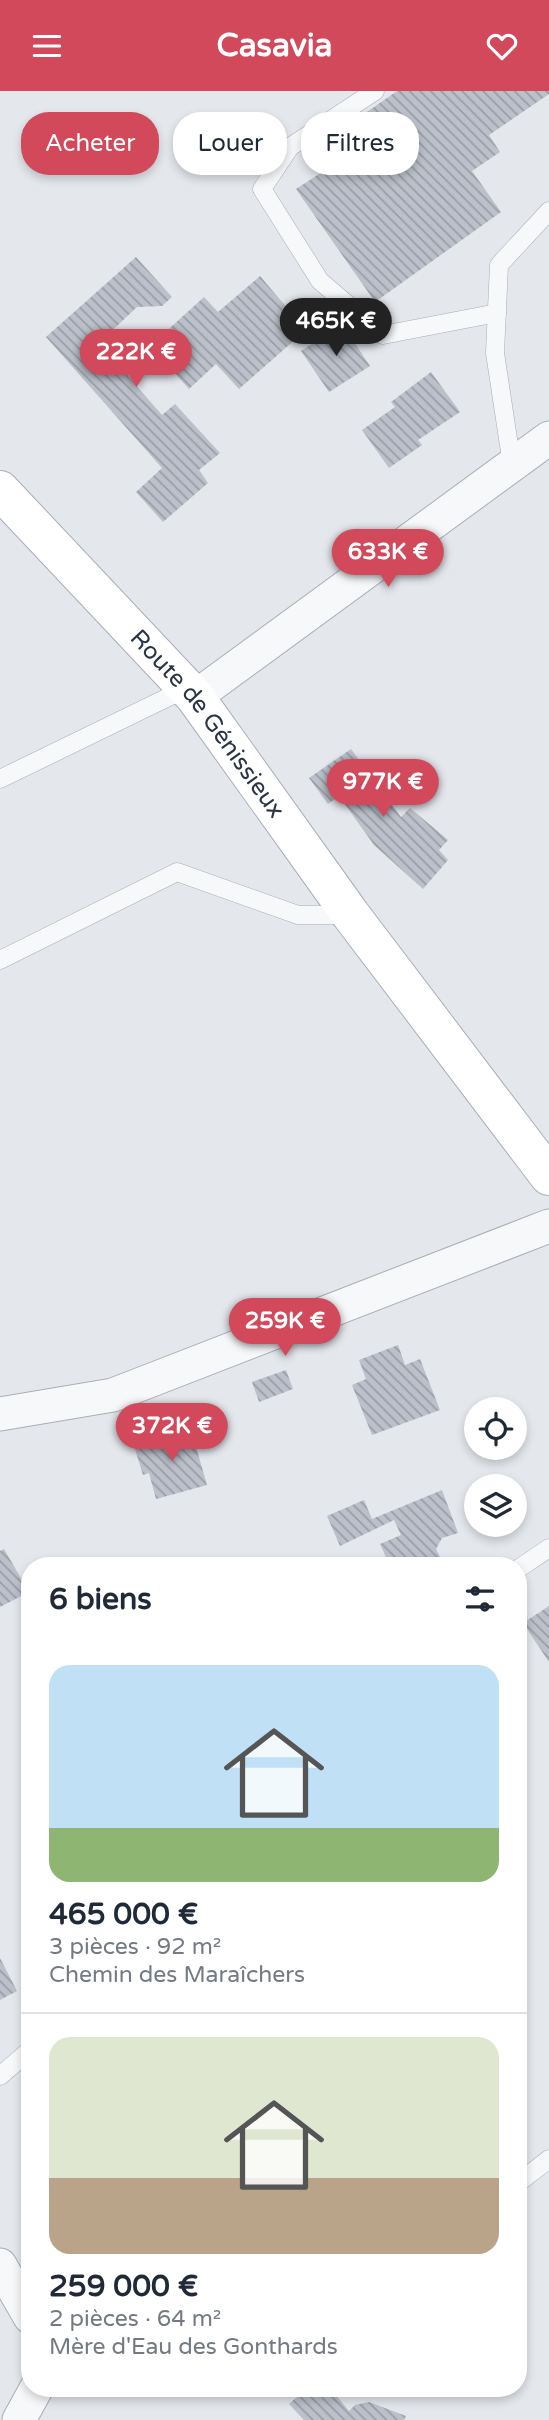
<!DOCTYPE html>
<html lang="fr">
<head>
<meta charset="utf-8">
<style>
  body { margin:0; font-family:"Varela Round",sans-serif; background:#f6f6f7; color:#1f2937; height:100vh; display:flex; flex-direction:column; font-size:26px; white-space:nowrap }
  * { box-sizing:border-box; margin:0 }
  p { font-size:23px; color:#747a83 }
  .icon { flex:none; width:38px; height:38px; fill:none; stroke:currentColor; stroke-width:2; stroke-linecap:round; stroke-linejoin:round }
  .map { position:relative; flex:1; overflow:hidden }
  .panel { position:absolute; left:21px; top:1466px; width:506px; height:840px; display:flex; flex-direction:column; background:#fff; border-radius:28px; box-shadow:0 4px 10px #0003 }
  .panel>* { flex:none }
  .hud { position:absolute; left:21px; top:21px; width:508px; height:63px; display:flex; gap:14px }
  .tools { position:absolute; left:464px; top:1306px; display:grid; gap:14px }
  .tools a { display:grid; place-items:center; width:63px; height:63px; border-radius:50%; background:#fff; box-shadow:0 4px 10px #0003; font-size:35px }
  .price { position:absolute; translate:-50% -60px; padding:0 16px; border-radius:24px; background:#d1495b; color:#fff; font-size:23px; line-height:46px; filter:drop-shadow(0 2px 4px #0008) }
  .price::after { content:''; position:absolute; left:50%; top:42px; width:21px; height:16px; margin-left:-10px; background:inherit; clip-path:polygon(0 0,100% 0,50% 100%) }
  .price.on { background:#222; color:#fff }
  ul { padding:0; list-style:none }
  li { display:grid; align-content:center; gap:14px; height:371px; padding:0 28px }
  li+li { border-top:2px solid #e0e1e3 }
  li span { display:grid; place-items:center; height:217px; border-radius:21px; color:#555 }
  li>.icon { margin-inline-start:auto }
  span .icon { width:126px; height:126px; fill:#fffc; stroke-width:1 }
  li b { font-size:30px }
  h2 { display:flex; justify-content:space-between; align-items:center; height:84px; padding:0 28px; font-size:30px }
  .pill { padding:0 24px; border-radius:28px; background:#fff; box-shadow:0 4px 10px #0003; font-size:24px; line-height:63px }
  .pill.on { background:#d1495b; color:#fff }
  header { display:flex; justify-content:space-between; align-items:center; height:91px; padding:0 28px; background:#d1495b; color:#fff; font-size:32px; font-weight:700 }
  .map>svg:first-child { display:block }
  .building { fill:url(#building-back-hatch) }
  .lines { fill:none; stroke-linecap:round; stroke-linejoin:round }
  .lane-casing { stroke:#a9aeb7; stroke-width:19 }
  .street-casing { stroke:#a9aeb7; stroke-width:35 }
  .secondary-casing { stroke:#a9aeb7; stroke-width:40 }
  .lane { stroke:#f7f8fa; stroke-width:18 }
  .street { stroke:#f7f8fa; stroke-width:33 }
  .secondary { stroke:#fff; stroke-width:38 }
  .labels { text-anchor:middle; stroke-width:5; stroke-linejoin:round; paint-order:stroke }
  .street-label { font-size:24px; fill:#2b3445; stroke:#f4f6f9 }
</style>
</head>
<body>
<header><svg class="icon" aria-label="menu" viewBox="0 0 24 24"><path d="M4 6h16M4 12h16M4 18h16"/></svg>Casavia<svg class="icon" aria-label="heart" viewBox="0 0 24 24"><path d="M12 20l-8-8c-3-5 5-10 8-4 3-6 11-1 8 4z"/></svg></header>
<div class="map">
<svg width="549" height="2329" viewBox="0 0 549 2329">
  <defs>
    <pattern id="building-back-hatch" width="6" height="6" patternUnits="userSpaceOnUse" patternTransform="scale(1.75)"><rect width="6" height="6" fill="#bbc0ca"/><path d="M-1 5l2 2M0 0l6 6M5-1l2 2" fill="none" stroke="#989da6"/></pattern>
  </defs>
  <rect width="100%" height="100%" fill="#e4e7ec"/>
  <g class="building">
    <polygon points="397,0 549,0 549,3 489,44 500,61 472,80 501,121 375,211 296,98 339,70 324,51"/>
    <polygon points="136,166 172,206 162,215 137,216 99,252 162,324 175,313 220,362 199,379 208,392 163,431 136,401 162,377 46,246"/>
    <polygon points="260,185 306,239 239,298 216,273 189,298 150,255 204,206 218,221"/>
    <polygon points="342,233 370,275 329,301 301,260"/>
    <polygon points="431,281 460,321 418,349 422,354 389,377 362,339 395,316 391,311"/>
    <polygon points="351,658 401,726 410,717 448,749 439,759 448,769 423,798 374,754 339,705 328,713 309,687"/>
    <polygon points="398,1254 405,1274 420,1268 440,1319 372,1344 352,1294 366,1288 359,1269"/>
    <polygon points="286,1279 293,1298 259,1311 252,1291"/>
    <polygon points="190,1335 207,1394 156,1408 149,1382 143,1384 134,1355 167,1345 167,1341"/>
    <polygon points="442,1399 458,1442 442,1447 436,1458 443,1472 437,1475 390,1475 380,1453 401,1444 394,1429 340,1455 327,1425 364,1409 372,1428"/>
    <polygon points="4,1458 29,1501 0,1516 0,1460"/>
    <polygon points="549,1515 549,1571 523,1532"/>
    <polygon points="0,1867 17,1900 0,1909"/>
    <polygon points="518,1960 526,1993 518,1999"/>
    <polygon points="306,2298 331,2298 349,2320 355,2314 369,2311 406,2325 404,2329 304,2329 289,2313"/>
  </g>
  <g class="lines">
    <defs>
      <g id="lane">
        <polyline points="375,0 290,56 262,98 320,190 383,244 497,222"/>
        <polyline points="512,374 495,262 499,174 549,120"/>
        <polyline points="0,688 187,597"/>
        <polyline points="0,869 177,781 298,824 351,824"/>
        <polyline points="518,1478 549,1457"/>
        <polyline points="0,1985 30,1959"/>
        <polyline points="518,2092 549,2068"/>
      </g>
      <g id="street">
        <polyline points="195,606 549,347"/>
        <polyline points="0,1323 113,1304 549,1135"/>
        <polyline points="0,2174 30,2226"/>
        <polyline points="19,2329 36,2298"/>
      </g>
      <g id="secondary">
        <path id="s1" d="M0,399L195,606L351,824L549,1085"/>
      </g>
    </defs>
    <use href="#lane" class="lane-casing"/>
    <use href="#street" class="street-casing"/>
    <use href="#secondary" class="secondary-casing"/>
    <use href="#lane" class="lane"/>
    <use href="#street" class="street"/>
    <use href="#secondary" class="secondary"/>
  </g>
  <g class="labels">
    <g class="street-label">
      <text dy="8" stroke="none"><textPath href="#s1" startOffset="313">Route de Génissieux</textPath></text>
    </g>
  </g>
</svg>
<div class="tools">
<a><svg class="icon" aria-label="locate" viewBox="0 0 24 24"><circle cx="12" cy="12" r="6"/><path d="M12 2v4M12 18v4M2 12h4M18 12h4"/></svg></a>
<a><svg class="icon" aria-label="layers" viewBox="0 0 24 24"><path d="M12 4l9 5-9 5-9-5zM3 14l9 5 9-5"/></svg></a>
</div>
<b class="price on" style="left:336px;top:267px">465K €</b>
<b class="price" style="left:136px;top:298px">222K €</b>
<b class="price" style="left:388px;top:498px">633K €</b>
<b class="price" style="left:383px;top:728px">977K €</b>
<b class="price" style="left:285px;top:1267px">259K €</b>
<b class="price" style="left:172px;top:1372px">372K €</b>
<div class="hud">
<a class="pill on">Acheter</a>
<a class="pill">Louer</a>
<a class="pill">Filtres</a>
</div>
<section class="panel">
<h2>6 biens<svg class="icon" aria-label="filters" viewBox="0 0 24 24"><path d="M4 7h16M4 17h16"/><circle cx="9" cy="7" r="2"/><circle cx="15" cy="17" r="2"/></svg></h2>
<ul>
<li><span style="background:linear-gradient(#bfe0f5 75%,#8fb573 0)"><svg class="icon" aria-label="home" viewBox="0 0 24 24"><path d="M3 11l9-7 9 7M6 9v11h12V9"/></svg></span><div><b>465 000 €</b><p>3 pièces · 92 m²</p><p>Chemin des Maraîchers</p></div></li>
<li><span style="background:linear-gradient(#dfe7d0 65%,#b9a48a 0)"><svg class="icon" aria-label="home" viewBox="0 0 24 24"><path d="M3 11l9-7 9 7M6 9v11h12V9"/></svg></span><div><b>259 000 €</b><p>2 pièces · 64 m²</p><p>Mère d'Eau des Gonthards</p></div></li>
</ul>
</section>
</div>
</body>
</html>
